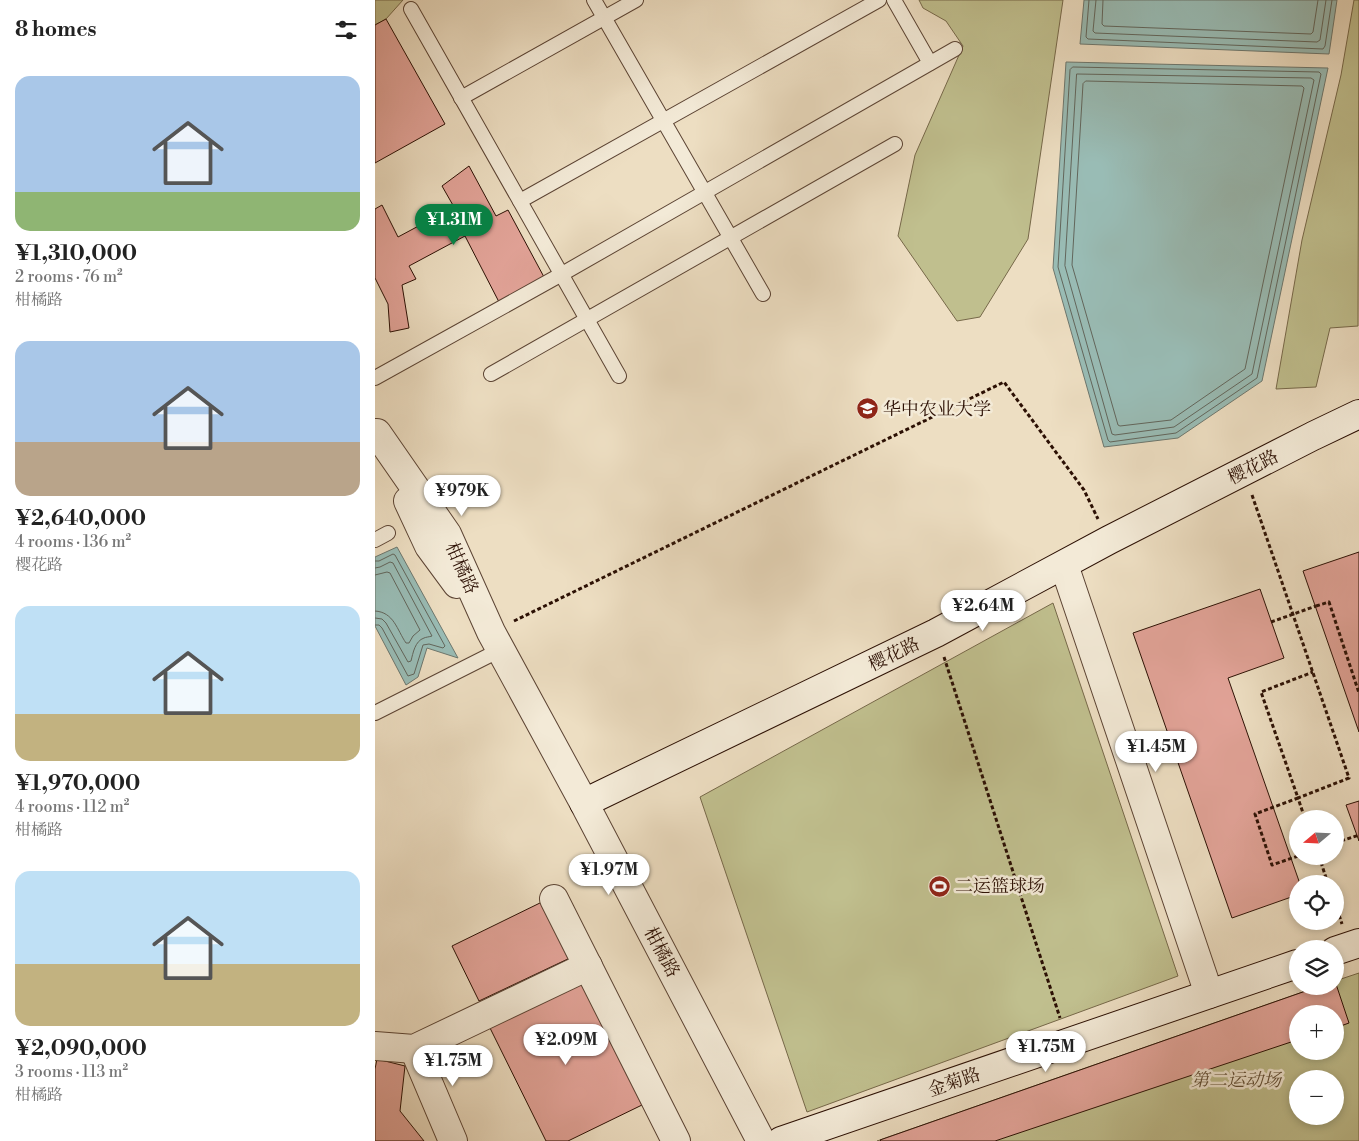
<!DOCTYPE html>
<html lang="en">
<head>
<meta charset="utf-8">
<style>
  body { margin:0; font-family:"Libre Bodoni","Noto Serif SC",serif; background:#f6f6f6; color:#222; height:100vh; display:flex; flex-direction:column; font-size:19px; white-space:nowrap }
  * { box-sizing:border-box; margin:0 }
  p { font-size:16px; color:#767676 }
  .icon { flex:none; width:28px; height:28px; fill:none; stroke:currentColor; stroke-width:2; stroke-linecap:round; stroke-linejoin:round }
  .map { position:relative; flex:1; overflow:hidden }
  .side { display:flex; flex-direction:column; background:#fff; width:375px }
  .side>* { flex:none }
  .needle { width:32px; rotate:251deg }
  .tools { position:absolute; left:914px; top:810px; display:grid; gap:10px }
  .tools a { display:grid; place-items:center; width:55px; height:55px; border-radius:50%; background:#fff; box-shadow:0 2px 8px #0003; font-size:25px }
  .price { position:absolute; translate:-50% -42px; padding:0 11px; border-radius:18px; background:#fff; color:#222; font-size:16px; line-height:32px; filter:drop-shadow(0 1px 2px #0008) }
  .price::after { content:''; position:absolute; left:50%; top:30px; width:15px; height:11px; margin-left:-8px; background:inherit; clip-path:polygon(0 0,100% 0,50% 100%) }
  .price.current { background:#0b8043; color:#fff }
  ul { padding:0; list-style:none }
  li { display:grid; align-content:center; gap:10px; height:265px; padding:0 15px }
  li span { display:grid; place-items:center; height:155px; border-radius:15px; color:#555 }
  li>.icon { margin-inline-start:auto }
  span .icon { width:90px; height:90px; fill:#fffc; stroke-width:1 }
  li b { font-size:21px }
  h2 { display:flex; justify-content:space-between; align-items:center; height:60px; padding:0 15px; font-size:21px }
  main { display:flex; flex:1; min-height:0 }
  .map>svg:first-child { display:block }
  .green { fill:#c0bf8e; stroke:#766849; fill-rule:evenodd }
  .water { fill:#99bcb5; stroke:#6d776e }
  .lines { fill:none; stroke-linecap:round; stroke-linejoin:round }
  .shore { stroke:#62665c; stroke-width:1 }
  .building { fill:#e2a398; stroke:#2c1004 }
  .lane-casing { stroke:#5c4434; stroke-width:16 }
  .street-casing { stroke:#5c4434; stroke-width:30 }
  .secondary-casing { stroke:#2c1004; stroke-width:30 }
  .path { stroke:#2c1004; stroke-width:3; stroke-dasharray:4 2.5; stroke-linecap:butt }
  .lane { stroke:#f3ead7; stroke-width:14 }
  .street { stroke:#f3ead7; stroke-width:28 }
  .secondary { stroke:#f3ead7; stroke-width:28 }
  .path-bridge { stroke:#2c1004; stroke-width:3; stroke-dasharray:4 2.5; stroke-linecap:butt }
  .labels { text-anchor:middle; stroke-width:5; stroke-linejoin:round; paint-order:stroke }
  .poi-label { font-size:18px; fill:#2c1004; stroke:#f3ead7; text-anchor:start }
  .street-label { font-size:18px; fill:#2c1004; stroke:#f3ead7 }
  .park-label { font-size:18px; font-style:italic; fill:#604d34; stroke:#f3ead7 }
</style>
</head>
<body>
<main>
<section class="side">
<h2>8 homes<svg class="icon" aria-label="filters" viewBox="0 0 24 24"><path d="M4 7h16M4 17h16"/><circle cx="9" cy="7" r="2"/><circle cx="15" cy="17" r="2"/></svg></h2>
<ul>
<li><span style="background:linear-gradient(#a9c7e8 75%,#8fb573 0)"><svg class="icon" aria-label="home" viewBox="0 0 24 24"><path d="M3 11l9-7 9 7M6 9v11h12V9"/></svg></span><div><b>¥1,310,000</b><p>2 rooms · 76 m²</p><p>柑橘路</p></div></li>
<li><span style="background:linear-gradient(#a9c7e8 65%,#b9a48a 0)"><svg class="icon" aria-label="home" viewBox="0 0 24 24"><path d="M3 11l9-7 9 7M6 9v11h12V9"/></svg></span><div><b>¥2,640,000</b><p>4 rooms · 136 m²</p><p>樱花路</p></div></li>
<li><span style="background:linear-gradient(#bfe0f5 70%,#c2b280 0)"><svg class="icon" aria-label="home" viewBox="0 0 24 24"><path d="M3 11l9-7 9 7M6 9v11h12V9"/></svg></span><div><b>¥1,970,000</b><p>4 rooms · 112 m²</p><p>柑橘路</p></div></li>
<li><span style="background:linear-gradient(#bfe0f5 60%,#c2b280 0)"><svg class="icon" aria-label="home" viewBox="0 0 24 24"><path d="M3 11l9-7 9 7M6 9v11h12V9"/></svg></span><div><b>¥2,090,000</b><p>3 rooms · 113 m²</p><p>柑橘路</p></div></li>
</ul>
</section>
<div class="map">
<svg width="984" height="1141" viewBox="0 0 984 1141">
  <rect width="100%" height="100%" fill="#eddec2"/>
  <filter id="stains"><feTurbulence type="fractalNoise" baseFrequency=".004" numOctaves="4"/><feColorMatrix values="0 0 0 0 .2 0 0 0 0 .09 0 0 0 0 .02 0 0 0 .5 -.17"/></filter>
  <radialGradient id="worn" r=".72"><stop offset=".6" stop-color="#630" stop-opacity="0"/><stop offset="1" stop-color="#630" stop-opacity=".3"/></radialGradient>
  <g class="green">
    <polygon points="0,0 28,0 11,19 0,25"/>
    <polygon points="544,0 688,0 653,239 605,317 582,321 523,236 540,155 588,46 571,21 548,8"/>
    <polygon points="979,0 984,0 983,326 955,328 941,387 901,389 927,240 966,75"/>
    <polygon points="678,603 803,976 432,1112 325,797"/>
    <path d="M984,973V1141H502L945,986H960V981ZM922,1014H960V1051H922ZM922,1079H960V1116H922Z"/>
  </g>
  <g class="water">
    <polygon points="709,0 962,0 954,54 705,44"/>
    <polygon points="691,62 953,68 887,381 803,438 729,447 678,268"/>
    <polygon points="22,547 83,658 52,648 43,677 31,685 0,626 0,557"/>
  </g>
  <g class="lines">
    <g class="shore">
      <polyline points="714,0 711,37 713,39 948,49 950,46 957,0"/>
      <polyline points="721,0 718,31 720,33 942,42 945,40 951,0"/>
      <polyline points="728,0 727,24 729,26 936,34 938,32 943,0"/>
      <polygon points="698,67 944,72 946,74 882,378 801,433 735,442 733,440 683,267 695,70"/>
      <polygon points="702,74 936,78 939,80 877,374 799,427 740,435 737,434 690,266"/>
      <polygon points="711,81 927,86 929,88 870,369 796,420 745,426 743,425 697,265 708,84"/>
      <polyline points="0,561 4,561 18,554 20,555 70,646 68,648 54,644 48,645 39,674 33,676 7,628 4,625 0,625"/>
      <path d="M0,568L5,567L15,562L18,563L57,636C54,637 51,637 49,638C40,641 38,653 36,661L33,662L11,623L7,619L0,618"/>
      <path d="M0,575L12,572L15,573L45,630L38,636L34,643H31C22,630 19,612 0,611"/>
    </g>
  </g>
  <g class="building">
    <polygon points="11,19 70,124 0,163 0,25"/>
    <polygon points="94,166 121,216 133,210 169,277 124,302 90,236 34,266 41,279 27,285 34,328 15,332 13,304 0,278 0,209 7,205 23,237 79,207 67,186"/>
    <polygon points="984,552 984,732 928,571"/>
    <polygon points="885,589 909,658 853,678 925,884 922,884 922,895 857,918 758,633"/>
    <polygon points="984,801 984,841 971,805"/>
    <polygon points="169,901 197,957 104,1001 77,946"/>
    <polygon points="960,981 974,1023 960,1028 960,1014 922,1014 922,1040 620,1141 506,1141 505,1140 945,986 960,986"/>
    <polygon points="208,983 267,1105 193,1141 171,1141 115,1028"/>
    <polygon points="2,1059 30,1066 25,1111 49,1141 0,1141 0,1069"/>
  </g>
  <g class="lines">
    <defs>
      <g id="lane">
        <polyline points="219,0 388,294"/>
        <polyline points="519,0 555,63"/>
        <polyline points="36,9 244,376"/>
        <polyline points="86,98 261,0"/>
        <polyline points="145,201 504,0"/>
        <polyline points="116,374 520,144"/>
        <polyline points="0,378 187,274 580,49"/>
        <polyline points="0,540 13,533"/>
        <polyline points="0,713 125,650"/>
      </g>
      <g id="street">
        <polyline points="2,433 72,534 116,632 209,803 386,1141"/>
        <polyline points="33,501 54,546 82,584"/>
        <polyline points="689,565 834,994"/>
        <polyline points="179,899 301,1141"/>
        <polyline points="0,1046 39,1049 213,966"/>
        <polyline points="39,1049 78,1141"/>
      </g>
      <g id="secondary">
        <polyline points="209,803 561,633 734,540 938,436 984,414"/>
        <polyline points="960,951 984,943"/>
        <polyline points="406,1141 922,964"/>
      </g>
    </defs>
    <use href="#lane" class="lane-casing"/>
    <use href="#street" class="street-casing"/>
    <use href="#secondary" class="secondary-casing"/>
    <g class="path">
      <polyline points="877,495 974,778 923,798 930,819"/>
      <polyline points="941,606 954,602 984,693"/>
      <polyline points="139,621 629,382 709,490 723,519"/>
      <polyline points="569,657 685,1018"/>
      <polyline points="960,843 984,835"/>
      <polyline points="923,856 897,865 880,814 923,798 886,692 938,672"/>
      <polyline points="944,856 953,884"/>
      <polyline points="960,903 967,924"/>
    </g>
    <use href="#lane" class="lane"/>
    <use href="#street" class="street"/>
    <use href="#secondary" class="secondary"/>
    <polyline class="path-bridge" points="896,622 941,606"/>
  </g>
  <defs>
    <symbol id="university-disc" viewBox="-11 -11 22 22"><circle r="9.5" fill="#8f2418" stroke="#f3ead7"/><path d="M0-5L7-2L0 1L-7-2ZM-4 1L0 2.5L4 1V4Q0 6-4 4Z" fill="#fff"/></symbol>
    <symbol id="stadium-disc" viewBox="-11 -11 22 22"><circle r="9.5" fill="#8f2418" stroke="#f3ead7"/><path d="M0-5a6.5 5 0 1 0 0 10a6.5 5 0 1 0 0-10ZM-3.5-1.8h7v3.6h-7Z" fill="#fff"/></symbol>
  </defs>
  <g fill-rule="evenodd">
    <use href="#university-disc" x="480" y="396" width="25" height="25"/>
    <use href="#stadium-disc" x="552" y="874" width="25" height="25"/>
  </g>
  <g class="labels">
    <g class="poi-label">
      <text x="508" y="415">华中农业大学</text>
      <text x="580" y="892">二运篮球场</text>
    </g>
    <g class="street-label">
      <text transform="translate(878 467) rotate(-27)" y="6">樱花路</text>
      <text transform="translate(87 568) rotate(66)" y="6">柑橘路</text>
      <text transform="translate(519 654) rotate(-26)" y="6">樱花路</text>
      <text transform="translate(287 952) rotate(62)" y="6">柑橘路</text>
      <text transform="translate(579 1082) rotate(-19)" y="6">金菊路</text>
    </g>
    <g class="park-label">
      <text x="861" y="1086">第二运动场</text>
    </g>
  </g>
  <rect width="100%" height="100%" filter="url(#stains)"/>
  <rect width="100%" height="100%" fill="url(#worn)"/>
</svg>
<div class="tools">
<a><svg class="needle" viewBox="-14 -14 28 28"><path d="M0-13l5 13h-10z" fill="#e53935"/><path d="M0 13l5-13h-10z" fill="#767676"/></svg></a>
<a><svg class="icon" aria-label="locate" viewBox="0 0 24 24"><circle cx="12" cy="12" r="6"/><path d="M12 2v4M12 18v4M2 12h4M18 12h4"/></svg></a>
<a><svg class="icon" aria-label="layers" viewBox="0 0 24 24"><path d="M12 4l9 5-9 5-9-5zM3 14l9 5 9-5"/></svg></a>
<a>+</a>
<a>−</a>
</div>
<b class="price current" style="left:79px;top:246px">¥1.31M</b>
<b class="price" style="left:87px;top:517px">¥979K</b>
<b class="price" style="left:608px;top:632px">¥2.64M</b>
<b class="price" style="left:781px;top:773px">¥1.45M</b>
<b class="price" style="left:234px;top:896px">¥1.97M</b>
<b class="price" style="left:191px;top:1066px">¥2.09M</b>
<b class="price" style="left:671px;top:1073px">¥1.75M</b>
<b class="price" style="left:78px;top:1087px">¥1.75M</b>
</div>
</main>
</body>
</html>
